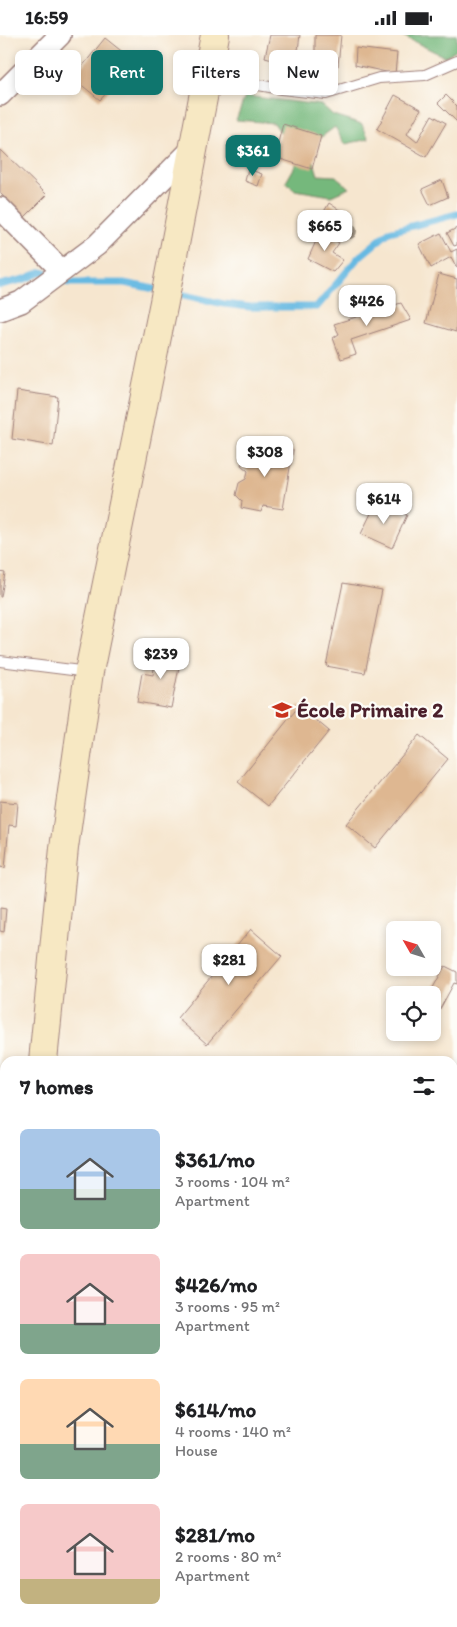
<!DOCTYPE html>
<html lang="en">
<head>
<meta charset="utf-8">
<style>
  body { margin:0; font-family:Itim,sans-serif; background:#f2f2f2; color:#202124; height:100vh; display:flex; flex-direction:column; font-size:19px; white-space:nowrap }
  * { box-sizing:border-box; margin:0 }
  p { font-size:16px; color:#757577 }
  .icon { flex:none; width:28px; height:28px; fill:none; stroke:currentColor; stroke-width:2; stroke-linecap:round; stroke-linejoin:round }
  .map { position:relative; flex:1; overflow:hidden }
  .drawer { position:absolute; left:0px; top:1021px; width:458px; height:571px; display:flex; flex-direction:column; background:#fff; border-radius:15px 15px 0 0; box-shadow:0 2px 8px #0003 }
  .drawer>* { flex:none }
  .hud { position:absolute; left:15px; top:15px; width:428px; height:45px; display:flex; gap:10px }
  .needle { width:32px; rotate:309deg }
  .buttons { position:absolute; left:386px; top:886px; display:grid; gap:10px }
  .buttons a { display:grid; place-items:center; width:55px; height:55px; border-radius:8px; background:#fff; box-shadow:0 2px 8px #0003; font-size:25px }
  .price { position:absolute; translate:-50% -42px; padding:0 11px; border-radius:10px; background:#fff; color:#222; font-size:16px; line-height:32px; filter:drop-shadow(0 1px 2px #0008) }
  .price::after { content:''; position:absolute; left:50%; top:30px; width:15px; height:11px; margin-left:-8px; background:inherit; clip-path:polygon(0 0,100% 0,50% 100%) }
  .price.on { background:#0f766e; color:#fff }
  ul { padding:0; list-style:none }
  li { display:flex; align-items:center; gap:15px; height:125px; padding:0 20px }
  li span { display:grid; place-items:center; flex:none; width:140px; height:100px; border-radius:8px; color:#555 }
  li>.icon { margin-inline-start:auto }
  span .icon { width:60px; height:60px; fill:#fffc; stroke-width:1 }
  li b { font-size:21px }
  h2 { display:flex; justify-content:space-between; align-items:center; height:60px; padding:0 20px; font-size:21px }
  .chip { padding:0 18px; border-radius:8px; background:#fff; box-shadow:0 2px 8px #0003; font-size:18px; line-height:45px }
  .chip.on { background:#0f766e; color:#fff }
  .status { display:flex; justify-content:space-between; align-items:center; height:35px; padding:0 25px; background:#fff; direction:ltr }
  .status svg { height:14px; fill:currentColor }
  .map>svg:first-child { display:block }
  .forest { fill:#75b87b; stroke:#606c53 }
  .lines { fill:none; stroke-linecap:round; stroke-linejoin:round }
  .stream { stroke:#66b9e2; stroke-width:7 }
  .building { fill:#deb791 }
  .service-casing { stroke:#a0827d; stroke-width:12 }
  .minor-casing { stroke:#a0827d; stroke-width:24 }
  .secondary-casing { stroke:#a0827d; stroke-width:30 }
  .service { stroke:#fff; stroke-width:10 }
  .minor { stroke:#fff; stroke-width:21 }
  .secondary { stroke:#f7e8c3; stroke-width:28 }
  .tree { fill:#a49786 }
  .labels { text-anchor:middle; stroke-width:4.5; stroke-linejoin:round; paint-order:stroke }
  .poi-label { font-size:21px; font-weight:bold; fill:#4a1f2b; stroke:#fdfcf7; text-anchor:start }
</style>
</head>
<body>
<div class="status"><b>16:59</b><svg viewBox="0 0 49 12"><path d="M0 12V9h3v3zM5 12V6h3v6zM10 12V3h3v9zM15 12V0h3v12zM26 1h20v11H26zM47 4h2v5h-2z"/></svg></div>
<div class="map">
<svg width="457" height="1592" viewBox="0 0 457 1592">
  <rect width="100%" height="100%" fill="#fdfcf7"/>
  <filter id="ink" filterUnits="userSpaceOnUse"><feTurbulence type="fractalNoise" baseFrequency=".02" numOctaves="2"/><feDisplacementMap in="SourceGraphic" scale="10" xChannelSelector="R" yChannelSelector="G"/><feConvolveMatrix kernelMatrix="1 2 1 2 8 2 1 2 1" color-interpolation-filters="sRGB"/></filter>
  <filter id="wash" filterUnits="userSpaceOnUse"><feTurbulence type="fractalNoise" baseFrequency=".0096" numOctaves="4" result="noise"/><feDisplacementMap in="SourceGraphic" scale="20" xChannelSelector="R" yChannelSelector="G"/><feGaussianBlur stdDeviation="1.12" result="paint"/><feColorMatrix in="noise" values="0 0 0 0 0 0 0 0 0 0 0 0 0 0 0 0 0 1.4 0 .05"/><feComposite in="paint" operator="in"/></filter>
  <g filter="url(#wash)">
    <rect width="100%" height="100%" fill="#f6e6cf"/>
    <g class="forest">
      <polygon points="401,0 457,0 457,14 445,22"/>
      <polygon points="245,61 322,70 333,80 362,89 369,104 345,109 335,92 309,111 318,140 336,141 349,153 331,161 295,155 286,147 299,124 274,88 236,85"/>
    </g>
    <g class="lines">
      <g class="stream">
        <polyline points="61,246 70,248 124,248 160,255"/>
        <polyline points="0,250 25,244 41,237 50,239"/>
        <polyline points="171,257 224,269 250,272 317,272 358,223 389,197 457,179"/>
      </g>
    </g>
    <g id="blocks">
      <g class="building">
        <polygon points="270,0 300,0 296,30 265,22"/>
        <polygon points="315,0 341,0 338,31 315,28"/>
        <polygon points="105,3 135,27 100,65 73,43"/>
        <polygon points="356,13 397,18 395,39 355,30"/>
        <polygon points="395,60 421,74 407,99 417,107 432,80 446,88 426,122 377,94"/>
        <polygon points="446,60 457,71 457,87 438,68"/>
        <polygon points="283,89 321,101 312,134 274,122"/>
        <polygon points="0,114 47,160 25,182 0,158"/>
        <polygon points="248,134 262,139 258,151 245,146"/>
        <polygon points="442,145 448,162 430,170 422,154"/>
        <polygon points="329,168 347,180 338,193 321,182"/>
        <polygon points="457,193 457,210 454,211 447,198"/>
        <polygon points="321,195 339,208 332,218 343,225 333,237 308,224"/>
        <polygon points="441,198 451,217 457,214 457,233 451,222 431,233 419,209"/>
        <polygon points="439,239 457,244 456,297 426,288"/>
        <polygon points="401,268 411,285 351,305 356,319 341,324 333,303 339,299 334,289"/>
        <polygon points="17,356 58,362 53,411 12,404"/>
        <polygon points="252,409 293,415 283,474 263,471 261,477 241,473 242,466 236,460 239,448 246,444 248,436 241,430 245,420 251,417"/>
        <polygon points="377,466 407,480 392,513 361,499"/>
        <polygon points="0,537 5,538 1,562 0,562"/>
        <polygon points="343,548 382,555 365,638 326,631"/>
        <polygon points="157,614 182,617 171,673 137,667 142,638 153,640"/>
        <polygon points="299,671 329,696 268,771 238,747"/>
        <polygon points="419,700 448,724 375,813 346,789"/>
        <polygon points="0,766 18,768 16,791 9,790 5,833 0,832"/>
        <polygon points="0,873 6,874 4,897 0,896"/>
        <polygon points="251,894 282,921 207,1009 177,983"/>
        <polygon points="445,931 457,937 457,949 454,948 440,974 432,970 432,960 429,960"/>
        <polygon points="452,1112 457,1113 457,1121 453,1132"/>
        <polygon points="1,1333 5,1333 5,1360 0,1359"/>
        <polygon points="0,1431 5,1435 5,1490 0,1487"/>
      </g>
    </g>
  </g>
  <g filter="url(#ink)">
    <use href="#blocks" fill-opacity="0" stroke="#a0827d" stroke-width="1"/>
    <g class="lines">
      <defs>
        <g id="service">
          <polyline points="208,41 281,54 326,59 379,43 425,40 457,26"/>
          <polyline points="0,626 88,637"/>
        </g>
        <g id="minor">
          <polyline points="0,60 60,0"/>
          <polyline points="0,173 62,236"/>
          <polyline points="0,275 21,267 97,210 195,111"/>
          <polyline points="0,1119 5,1120"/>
          <polyline points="0,1309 5,1306"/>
        </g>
        <g id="secondary">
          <polyline points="43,1026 64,813 89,637 164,267 215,0"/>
          <polyline points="69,1588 69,1592"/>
        </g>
      </defs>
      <use href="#service" class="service-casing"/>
      <use href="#minor" class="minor-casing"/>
      <use href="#secondary" class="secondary-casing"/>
      <use href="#service" class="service"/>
      <use href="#minor" class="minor"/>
      <use href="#secondary" class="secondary"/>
    </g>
    <circle class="tree" cx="349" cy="196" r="8"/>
  </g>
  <defs>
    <symbol id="school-bare" viewBox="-9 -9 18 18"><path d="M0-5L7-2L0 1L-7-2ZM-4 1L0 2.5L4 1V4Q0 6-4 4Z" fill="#c8321e" stroke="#fdfcf7" stroke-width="2.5" paint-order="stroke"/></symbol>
  </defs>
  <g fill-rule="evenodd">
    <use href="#school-bare" x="268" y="661" width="28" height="28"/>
  </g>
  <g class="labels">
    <g class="poi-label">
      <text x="297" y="682">École Primaire 2</text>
    </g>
  </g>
</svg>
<div class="buttons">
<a><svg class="needle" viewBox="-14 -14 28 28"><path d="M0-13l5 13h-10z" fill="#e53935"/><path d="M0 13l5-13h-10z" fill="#757577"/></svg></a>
<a><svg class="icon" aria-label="locate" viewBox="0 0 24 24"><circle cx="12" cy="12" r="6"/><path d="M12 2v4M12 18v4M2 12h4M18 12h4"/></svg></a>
</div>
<b class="price on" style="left:253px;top:142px">$361</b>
<b class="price" style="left:325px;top:217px">$665</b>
<b class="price" style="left:367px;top:292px">$426</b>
<b class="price" style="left:265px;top:443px">$308</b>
<b class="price" style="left:384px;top:490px">$614</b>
<b class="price" style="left:161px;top:645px">$239</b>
<b class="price" style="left:229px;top:951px">$281</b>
<div class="hud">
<a class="chip">Buy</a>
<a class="chip on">Rent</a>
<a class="chip">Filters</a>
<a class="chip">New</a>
</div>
<section class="drawer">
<h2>7 homes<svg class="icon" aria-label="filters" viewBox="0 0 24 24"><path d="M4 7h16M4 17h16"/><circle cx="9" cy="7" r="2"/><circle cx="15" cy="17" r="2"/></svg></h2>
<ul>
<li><span style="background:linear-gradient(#a9c7e8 60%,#7fa58c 0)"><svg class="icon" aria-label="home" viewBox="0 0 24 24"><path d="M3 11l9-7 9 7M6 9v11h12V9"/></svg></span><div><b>$361/mo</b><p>3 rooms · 104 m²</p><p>Apartment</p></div></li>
<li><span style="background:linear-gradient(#f6c9c9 70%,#7fa58c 0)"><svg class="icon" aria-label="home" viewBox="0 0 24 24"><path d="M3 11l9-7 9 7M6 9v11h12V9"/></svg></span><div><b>$426/mo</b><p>3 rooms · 95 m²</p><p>Apartment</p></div></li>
<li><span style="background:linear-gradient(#ffd9b3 65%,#7fa58c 0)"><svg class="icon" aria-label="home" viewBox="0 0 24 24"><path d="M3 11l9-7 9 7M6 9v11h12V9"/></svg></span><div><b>$614/mo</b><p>4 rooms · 140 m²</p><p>House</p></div></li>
<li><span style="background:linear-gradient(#f6c9c9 75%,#c2b280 0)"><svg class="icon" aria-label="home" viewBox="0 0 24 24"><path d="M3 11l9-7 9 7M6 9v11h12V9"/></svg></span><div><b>$281/mo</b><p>2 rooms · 80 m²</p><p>Apartment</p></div></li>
</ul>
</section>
</div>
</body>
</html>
